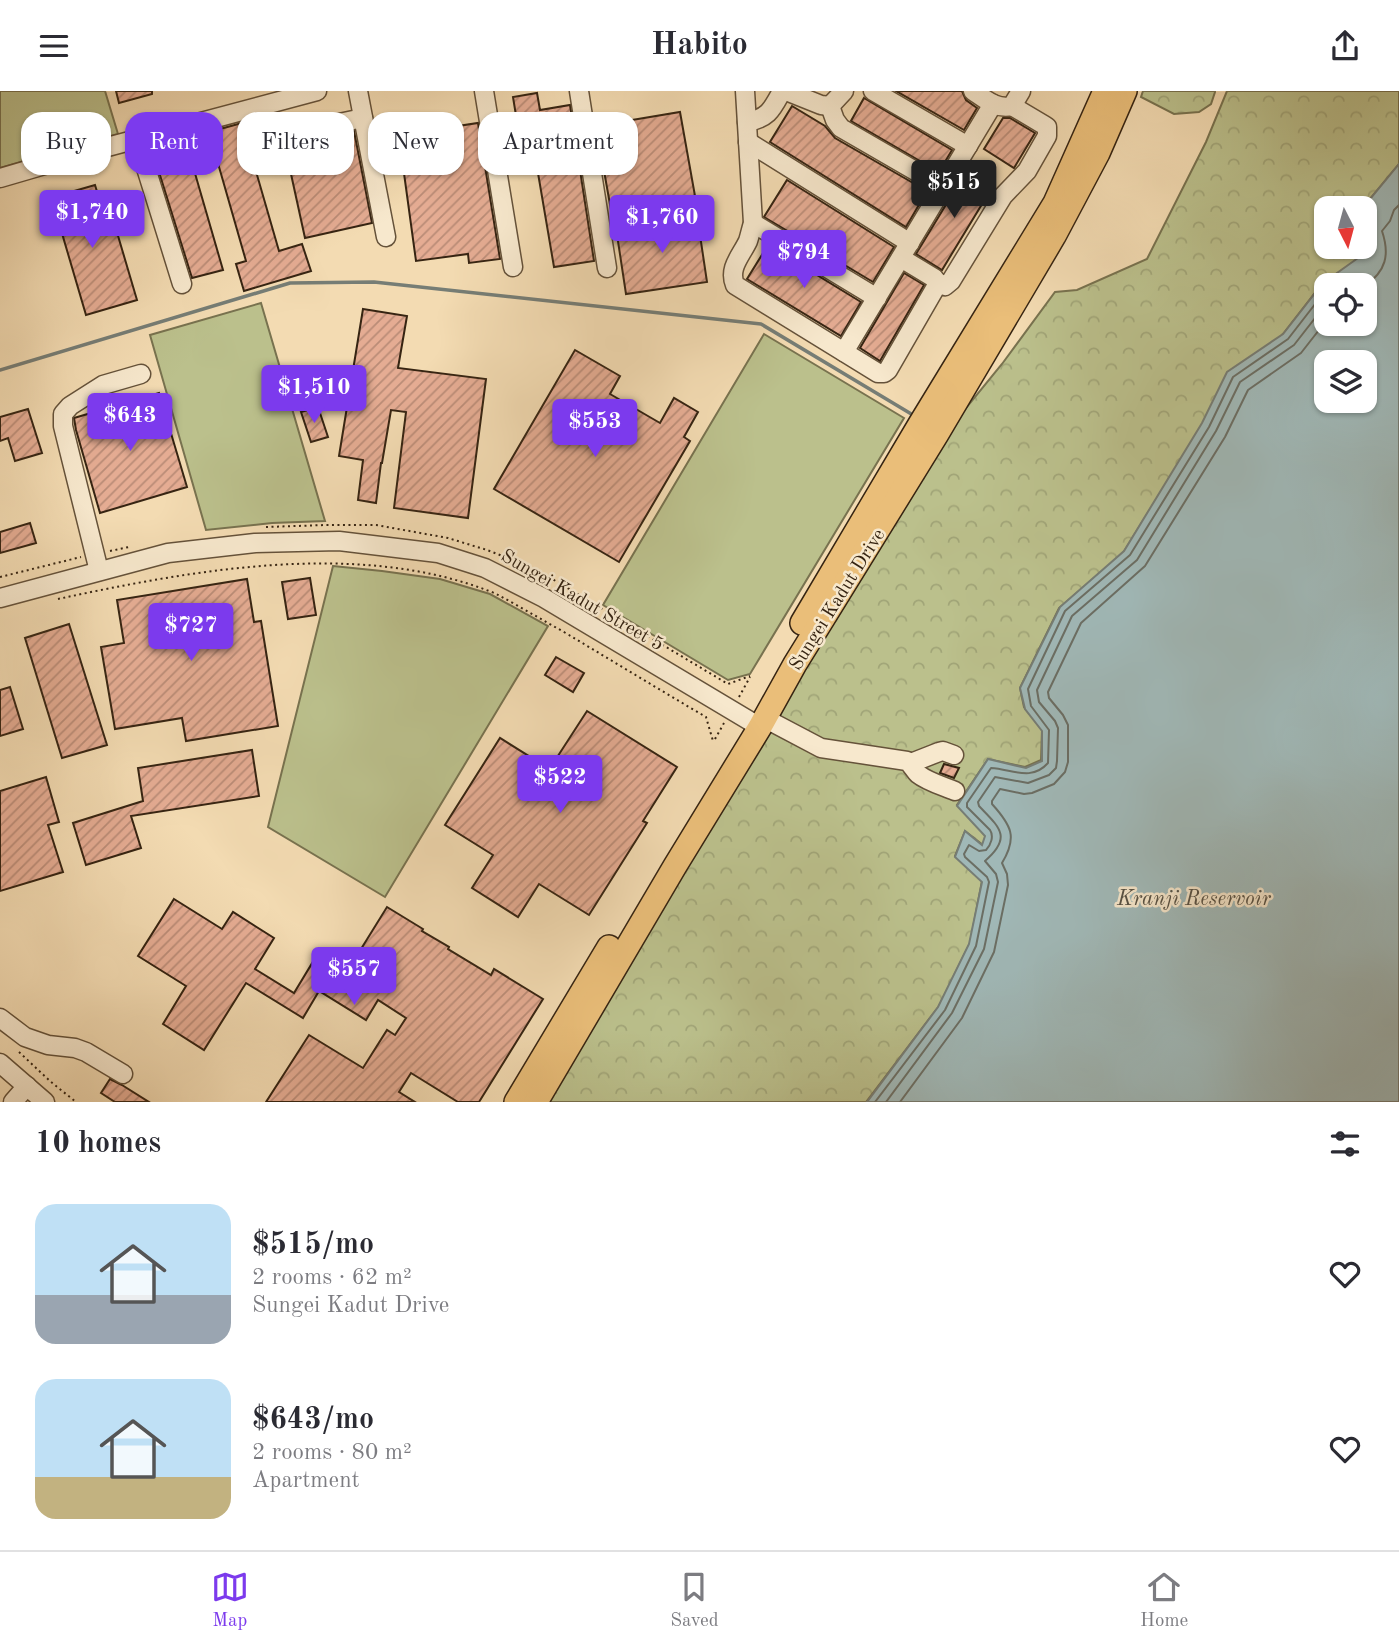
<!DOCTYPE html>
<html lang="en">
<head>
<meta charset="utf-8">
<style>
  body { margin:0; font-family:"Old Standard TT",serif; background:#f7f7f7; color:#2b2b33; height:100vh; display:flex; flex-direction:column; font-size:26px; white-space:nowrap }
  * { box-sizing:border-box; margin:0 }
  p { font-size:23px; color:#7c7c81 }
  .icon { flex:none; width:38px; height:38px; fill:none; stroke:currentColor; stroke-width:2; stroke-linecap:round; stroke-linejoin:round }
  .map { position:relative; height:1011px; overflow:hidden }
  .sheet { display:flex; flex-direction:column; background:#fff; flex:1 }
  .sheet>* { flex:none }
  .hud { position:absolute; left:21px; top:21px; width:700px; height:63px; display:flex; gap:14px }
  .needle { width:46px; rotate:174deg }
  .controls { position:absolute; left:1314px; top:105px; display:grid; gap:14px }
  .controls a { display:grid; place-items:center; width:63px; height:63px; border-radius:14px; background:#fff; box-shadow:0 2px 5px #0004; font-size:35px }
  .price { position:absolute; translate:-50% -60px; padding:0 16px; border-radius:7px; background:#7c3aed; color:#fff; font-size:23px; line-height:46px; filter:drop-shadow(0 2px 4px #0008) }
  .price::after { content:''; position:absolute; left:50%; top:42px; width:21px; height:16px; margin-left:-10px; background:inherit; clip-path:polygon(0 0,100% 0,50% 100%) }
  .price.on { background:#222; color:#fff }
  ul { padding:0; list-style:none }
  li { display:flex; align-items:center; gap:21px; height:175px; padding:0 35px }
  li span { display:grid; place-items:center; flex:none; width:196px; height:140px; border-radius:21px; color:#555 }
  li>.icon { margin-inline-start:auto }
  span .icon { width:84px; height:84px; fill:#fffc; stroke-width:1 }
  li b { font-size:30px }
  h2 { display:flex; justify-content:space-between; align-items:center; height:84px; padding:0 35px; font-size:30px }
  .tag { padding:0 24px; border-radius:21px; background:#fff; box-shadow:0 2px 5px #0004; font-size:24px; line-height:63px }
  .tag.on { background:#7c3aed; color:#fff }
  header { display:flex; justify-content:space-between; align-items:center; height:91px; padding:0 35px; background:#fff; font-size:32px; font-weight:600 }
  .dock { display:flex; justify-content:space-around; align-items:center; height:98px; border-top:2px solid #e1e1e2; background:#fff; font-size:19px; color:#7c7c81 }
  .dock a { display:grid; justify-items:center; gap:4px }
  .dock .on { color:#7c3aed }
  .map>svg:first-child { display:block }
  .green { fill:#bbc08c; stroke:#78724f; stroke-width:2 }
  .forest { fill:url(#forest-crowns); stroke:#78724f; stroke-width:2 }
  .water { fill:#a0b8b7; stroke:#767d75; stroke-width:2; fill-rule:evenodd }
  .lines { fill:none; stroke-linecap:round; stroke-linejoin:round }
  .shore { stroke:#6b6e64; stroke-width:2 }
  .stream { stroke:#767d75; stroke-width:3.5 }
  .building { fill:url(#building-hatch); stroke:#362412; stroke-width:2 }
  .minor-casing { stroke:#65523a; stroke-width:21 }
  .major-casing { stroke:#362412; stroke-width:26 }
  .path { stroke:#362412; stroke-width:2; stroke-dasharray:2 3.5; stroke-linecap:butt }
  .minor { stroke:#f7e8cd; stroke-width:18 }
  .major { stroke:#eabe79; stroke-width:23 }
  .labels { text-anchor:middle; stroke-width:5; stroke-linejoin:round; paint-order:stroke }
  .street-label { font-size:19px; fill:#362412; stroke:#f7e8cd }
  .water-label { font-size:21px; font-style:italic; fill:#565044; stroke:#f7e8cd }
</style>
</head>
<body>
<header><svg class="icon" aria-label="menu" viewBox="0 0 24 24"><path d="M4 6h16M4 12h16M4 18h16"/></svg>Habito<svg class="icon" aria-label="share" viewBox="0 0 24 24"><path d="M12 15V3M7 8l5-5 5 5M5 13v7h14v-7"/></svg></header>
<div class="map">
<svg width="1399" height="1011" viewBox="0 0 1399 1011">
  <defs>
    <pattern id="forest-crowns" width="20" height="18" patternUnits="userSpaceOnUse" patternTransform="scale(1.75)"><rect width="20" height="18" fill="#bbc08c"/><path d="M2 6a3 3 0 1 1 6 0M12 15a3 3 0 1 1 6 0" fill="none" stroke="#a1a578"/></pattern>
    <pattern id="building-hatch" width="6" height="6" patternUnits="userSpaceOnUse" patternTransform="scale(1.75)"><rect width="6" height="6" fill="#e5ac93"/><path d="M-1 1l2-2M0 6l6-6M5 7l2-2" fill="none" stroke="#ba8c77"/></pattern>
  </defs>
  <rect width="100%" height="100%" fill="#f3dbb2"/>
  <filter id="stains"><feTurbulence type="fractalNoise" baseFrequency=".00286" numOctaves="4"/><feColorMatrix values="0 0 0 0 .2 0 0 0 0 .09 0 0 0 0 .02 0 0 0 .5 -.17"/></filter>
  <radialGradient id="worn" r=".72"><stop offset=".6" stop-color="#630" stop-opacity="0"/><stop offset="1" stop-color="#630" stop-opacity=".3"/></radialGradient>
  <g class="green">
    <polygon points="0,0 105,0 118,43 0,77"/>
    <polygon points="261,212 325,430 272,432 206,439 150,244"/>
    <polygon points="764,243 904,327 750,583 728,589 603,514"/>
    <polygon points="333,475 382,480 440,488 490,503 548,535 385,806 268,736"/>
  </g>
  <g class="forest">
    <polygon points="1143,0 1215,0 1215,1 1211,13 1199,21 1174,23 1141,6"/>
    <polygon points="1227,0 1399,0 1399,73 1370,108 1365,134 1365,117 1326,117 1326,156 1361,156 1359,167 1321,194 1283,243 1204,331 1123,462 1059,517 1020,597 1024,616 1042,639 1041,669 1025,676 988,668 957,714 986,745 983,754 965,740 955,765 982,790 970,852 939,915 866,1011 547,1011 904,393 1002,273 1055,201 1077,199 1147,168 1206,51"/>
  </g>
  <path class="water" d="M1399,73V1011H867L938,916L969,853L982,791L955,766L965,740L982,754L985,745L957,715L988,668L1026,677L1042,670V640L1025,618L1020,597L1060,516L1124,460L1202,332L1227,281L1283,243L1323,192L1358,167L1360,156H1365V132L1370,108ZM1326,194H1365V233H1326ZM1326,271H1365V310H1326Z"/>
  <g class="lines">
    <g class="shore">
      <path d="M1365,195C1386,180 1390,164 1382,140L1390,130L1394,119L1399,114"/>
      <path d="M875,1011L945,919L976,855L989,791L987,786L965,766L964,763L969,754L979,760L986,759C991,754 994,745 990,739L967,716V712L991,677C1012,678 1031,691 1048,672L1049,639L1031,615L1028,598L1065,520L1130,464L1209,336L1233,286L1288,248L1326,199"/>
      <path d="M886,1011L952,922L984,858L998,791L996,783L985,770C1013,746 999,736 979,715L978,711L995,686L1028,692L1049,684L1056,677L1057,670L1058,637L1055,630L1039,611L1037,599L1072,525L1137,469L1216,340L1240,291L1294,254L1326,213"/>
      <path d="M900,1011L962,927L994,861L1008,794L1007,783L1002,772C1018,746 1011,734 992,713V710L1000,698L1024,703L1032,702L1054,693L1065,681L1068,671V634L1063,624L1049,607L1048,601L1081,532L1145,475L1225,346L1248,299L1301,262L1326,230"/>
    </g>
    <polyline class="stream" points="0,279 290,192 374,191 761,233 913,324"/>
  </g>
  <g class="building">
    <polygon points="116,0 152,0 152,3 119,12"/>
    <polygon points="896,0 962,0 966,9 977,17 964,39"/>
    <polygon points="537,2 540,19 570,14 594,170 554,176 531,41 519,43 513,6"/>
    <polygon points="864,7 952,59 939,81 851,30"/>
    <polygon points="792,15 825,35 835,47 927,100 906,136 770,51"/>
    <polygon points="680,21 695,105 611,119 596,35"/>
    <polygon points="436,26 438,38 478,32 500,168 469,172 468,163 416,170 397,31"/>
    <polygon points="1003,27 1010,27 1035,42 1014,77 984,58"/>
    <polygon points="242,32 279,160 302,153 311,180 244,200 236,173 246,170 209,41"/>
    <polygon points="354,40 372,132 305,147 284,51 289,50 298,52"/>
    <polygon points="192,72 223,179 192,187 159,81"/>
    <polygon points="967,79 993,95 942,179 916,163"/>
    <polygon points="787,89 894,156 873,191 764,126"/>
    <polygon points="95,94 109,140 116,138 137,209 86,224 61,139 52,141 43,109"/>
    <polygon points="697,124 707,191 626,203 616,137"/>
    <polygon points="768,154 861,211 841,245 747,188"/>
    <polygon points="904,182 924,194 880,270 860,257"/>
    <polygon points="363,218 407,225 398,277 486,288 468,427 394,417 406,321 391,319 382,372 381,372 376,412 358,409 363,369 339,365"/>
    <polygon points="575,259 620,285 610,303 660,332 674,307 698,321 684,346 690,350 619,471 494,398"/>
    <polygon points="159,302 187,396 100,422 76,339 74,327"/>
    <polygon points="318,316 328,346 311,351 301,321"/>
    <polygon points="28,318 42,362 15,370 8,347 0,350 0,326"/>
    <polygon points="30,432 36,452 0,462 0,441"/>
    <polygon points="310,487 316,524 288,528 282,491"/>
    <polygon points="247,488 254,531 261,530 278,635 186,650 182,627 115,638 101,556 124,552 117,509"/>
    <polygon points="69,533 107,654 62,667 25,547"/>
    <polygon points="556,566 584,582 573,601 545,584"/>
    <polygon points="10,596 23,638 0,645 0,599"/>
    <polygon points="587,620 677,676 643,730 647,732 589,824 539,793 518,826 472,797 493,764 445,734 500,647 548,677 552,670 554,671"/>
    <polygon points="252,659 259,705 131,725 141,757 86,774 73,732 143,710 138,677"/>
    <polygon points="944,673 959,677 954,687 940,682"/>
    <polygon points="46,686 59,731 48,734 63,781 0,800 0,700"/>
    <polygon points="174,808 222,838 233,821 274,847 255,878 294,902 314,869 343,887 387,816 423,838 422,840 449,856 448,858 491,884 494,878 543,908 479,1011 458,1011 411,982 399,1001 415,1011 266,1011 309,944 363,977 387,939 395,944 406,927 378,909 366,929 319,900 303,927 246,892 204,959 163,933 186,895 138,865"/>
    <polygon points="110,988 122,994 149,1011 115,1011 101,1002"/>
  </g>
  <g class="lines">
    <defs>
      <g id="minor">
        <polyline points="358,0 386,146"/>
        <polyline points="484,0 513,176"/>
        <polyline points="579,0 607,177"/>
        <path d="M745,0L753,132C751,138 750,144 748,150C741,165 728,177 735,194L878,282H884L888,279L937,194V191L934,187L901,167"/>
        <polyline points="786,0 821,14 830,15"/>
        <polyline points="873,0 968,55"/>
        <path d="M973,0C985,8 997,19 1012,15L1021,0"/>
        <polyline points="830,15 835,29 841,37 943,96"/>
        <polyline points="830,15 844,0"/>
        <path d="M747,31C769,27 772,18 782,0"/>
        <polyline points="296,41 363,27"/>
        <polyline points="137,48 182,193"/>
        <polyline points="748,51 910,152"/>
        <polyline points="0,87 96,59 317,0"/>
        <polyline points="753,132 877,207"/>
        <polyline points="937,191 945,195 951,190 1003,105 1027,80 1047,45 1047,36 1044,34 1012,15"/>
        <polyline points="844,261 993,13"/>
        <polyline points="99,480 63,335 63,323 70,315 103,294 141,283"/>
        <polyline points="0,507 168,462 255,452 339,450 438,462 485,477 544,507 760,636"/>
        <path d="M764,627L821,657L907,670C912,674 914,679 918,683C928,691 943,695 955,700"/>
        <polyline points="911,672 939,661 943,660 954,664"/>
        <polyline points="0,927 25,946 48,954 75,957 86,961 123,983"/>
        <polyline points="0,972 45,1011"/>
        <polyline points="13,1011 27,995"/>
      </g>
      <g id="major">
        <polyline points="802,532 920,333 1055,112 1105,0"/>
        <polyline points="516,1011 609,856"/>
        <polyline points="536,1011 675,775 760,636 795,573 937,343 1054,145 1098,62 1125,0"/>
      </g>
    </defs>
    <use href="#minor" class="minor-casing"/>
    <use href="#major" class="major-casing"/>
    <g class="path">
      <polyline points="266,436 325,434 376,434 448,447 487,459 523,473 554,489 728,593 750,585"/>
      <polyline points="110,460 129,456"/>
      <polyline points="0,486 81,466"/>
      <path d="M58,508C193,479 357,449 489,500C498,503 505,508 513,512C532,523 550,533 569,544C614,571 660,599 706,626L713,650"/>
      <polyline points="739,606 750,586"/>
      <polyline points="715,648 724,632"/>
      <polyline points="19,961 51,991 76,1011"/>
    </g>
    <use href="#minor" class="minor"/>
    <use href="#major" class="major"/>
  </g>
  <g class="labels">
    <g class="street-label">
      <text transform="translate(583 508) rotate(30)" y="7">Sungei Kadut Street 5</text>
      <text transform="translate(836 508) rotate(-58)" y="7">Sungei Kadut Drive</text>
    </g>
    <g class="water-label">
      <text x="1194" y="814">Kranji Reservoir</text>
    </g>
  </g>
  <rect width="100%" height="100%" filter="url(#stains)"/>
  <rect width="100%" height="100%" fill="url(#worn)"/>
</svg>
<div class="controls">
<a><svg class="needle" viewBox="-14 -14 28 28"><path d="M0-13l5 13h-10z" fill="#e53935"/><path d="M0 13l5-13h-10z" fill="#7c7c81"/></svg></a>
<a><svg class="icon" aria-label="locate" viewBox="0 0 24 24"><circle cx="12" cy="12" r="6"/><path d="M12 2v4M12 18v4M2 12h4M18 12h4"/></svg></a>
<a><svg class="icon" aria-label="layers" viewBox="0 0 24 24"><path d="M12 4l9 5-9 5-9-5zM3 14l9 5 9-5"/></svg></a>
</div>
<b class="price on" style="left:954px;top:129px">$515</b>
<b class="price" style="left:92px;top:159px">$1,740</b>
<b class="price" style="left:662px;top:164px">$1,760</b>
<b class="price" style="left:804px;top:199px">$794</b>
<b class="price" style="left:314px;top:334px">$1,510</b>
<b class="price" style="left:130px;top:362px">$643</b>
<b class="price" style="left:595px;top:368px">$553</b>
<b class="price" style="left:191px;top:572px">$727</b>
<b class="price" style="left:560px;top:724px">$522</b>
<b class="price" style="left:354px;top:916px">$557</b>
<div class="hud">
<a class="tag">Buy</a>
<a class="tag on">Rent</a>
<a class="tag">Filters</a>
<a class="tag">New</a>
<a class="tag">Apartment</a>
</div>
</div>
<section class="sheet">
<h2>10 homes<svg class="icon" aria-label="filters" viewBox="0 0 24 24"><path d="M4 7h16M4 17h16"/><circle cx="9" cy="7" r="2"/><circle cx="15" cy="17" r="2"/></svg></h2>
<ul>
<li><span style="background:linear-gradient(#bfe0f5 65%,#9aa5b1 0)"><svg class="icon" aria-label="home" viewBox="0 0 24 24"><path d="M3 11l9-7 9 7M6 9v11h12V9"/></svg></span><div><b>$515/mo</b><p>2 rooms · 62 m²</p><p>Sungei Kadut Drive</p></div><svg class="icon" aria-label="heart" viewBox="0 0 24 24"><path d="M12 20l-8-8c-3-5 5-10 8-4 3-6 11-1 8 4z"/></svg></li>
<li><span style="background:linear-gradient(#bfe0f5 70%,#c2b280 0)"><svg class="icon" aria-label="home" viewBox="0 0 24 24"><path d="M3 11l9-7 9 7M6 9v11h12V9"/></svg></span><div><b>$643/mo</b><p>2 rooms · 80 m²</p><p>Apartment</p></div><svg class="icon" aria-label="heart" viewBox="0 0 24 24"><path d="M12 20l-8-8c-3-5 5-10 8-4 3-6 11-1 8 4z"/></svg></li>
</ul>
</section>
<nav class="dock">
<a class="on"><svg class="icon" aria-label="map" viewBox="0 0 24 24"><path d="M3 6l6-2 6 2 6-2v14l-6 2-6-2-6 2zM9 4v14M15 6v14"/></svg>Map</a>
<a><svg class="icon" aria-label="saved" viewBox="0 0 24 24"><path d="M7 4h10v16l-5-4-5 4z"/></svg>Saved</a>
<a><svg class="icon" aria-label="home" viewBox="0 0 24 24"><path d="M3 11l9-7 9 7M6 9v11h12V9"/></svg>Home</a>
</nav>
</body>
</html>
